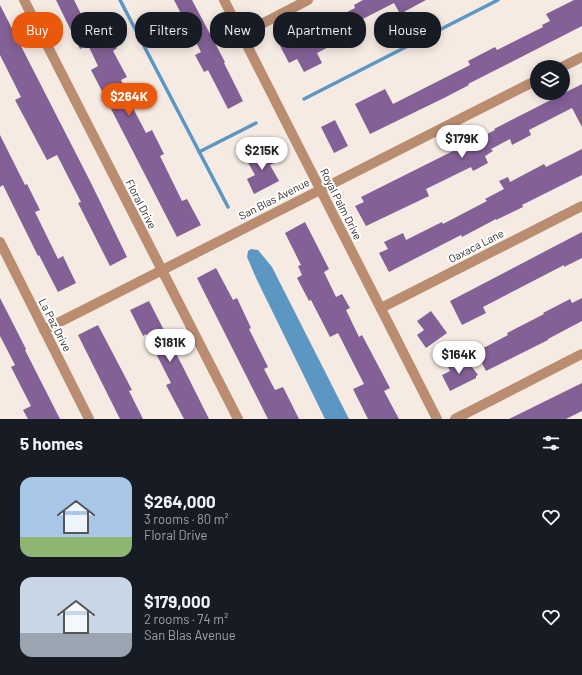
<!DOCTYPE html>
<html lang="en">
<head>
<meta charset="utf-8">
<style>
  body { margin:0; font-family:Barlow,sans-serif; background:#242831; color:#f1f3f6; height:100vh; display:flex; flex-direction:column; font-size:15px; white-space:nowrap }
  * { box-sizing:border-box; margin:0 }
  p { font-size:13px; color:#9ea1a6 }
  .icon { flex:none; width:22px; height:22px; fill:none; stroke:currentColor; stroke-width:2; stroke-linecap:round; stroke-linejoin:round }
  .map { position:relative; height:419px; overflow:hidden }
  .side { display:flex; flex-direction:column; background:#171b24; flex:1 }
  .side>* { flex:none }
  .hud { position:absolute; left:12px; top:12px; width:558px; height:36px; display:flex; gap:8px }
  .tools { position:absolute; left:530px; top:60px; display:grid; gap:8px }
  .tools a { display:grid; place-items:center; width:40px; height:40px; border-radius:50%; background:#171b24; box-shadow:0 2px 10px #0003; font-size:20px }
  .price { position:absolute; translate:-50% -34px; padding:0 9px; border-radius:14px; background:#fff; color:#222; font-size:13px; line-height:26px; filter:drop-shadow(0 1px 2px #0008) }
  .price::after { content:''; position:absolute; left:50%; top:24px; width:12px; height:9px; margin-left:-6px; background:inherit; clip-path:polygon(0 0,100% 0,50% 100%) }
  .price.active { background:#ea580c; color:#fff }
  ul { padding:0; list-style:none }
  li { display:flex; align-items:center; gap:12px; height:100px; padding:0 20px }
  li span { display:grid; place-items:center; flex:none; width:112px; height:80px; border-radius:12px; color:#555 }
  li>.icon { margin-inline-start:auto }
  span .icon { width:48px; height:48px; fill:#fffc; stroke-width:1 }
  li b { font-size:17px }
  h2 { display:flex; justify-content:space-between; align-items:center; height:48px; padding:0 20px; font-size:17px }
  .pill { padding:0 14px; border-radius:16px; background:#171b24; box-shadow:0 2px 10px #0003; font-size:14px; line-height:36px }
  .pill.active { background:#ea580c; color:#fff }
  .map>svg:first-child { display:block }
  .water { fill:#5c97c3 }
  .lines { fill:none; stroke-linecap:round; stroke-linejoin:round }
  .stream { stroke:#5c97c3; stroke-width:3.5 }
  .building { fill:#836096 }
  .minor { stroke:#ba8d71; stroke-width:10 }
  .labels { text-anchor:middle; stroke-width:4; stroke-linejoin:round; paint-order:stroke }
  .street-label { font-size:11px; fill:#312d2a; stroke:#fff }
</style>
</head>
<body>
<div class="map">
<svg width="582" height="419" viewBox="0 0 582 419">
  <rect width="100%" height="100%" fill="#f6ebe3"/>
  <polygon class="water" points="251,249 258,250 272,267 349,419 325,419 256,278 247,257 248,251"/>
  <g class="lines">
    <g class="stream">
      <polyline points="120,0 228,207"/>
      <polyline points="304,99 498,0"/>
      <polyline points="199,152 256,123"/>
    </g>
  </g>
  <g class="building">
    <polygon points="56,0 74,0 87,26 101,18 117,48 113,51 127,77 121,80 124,86 122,87 146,133 152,130 164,154 160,156 182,201 187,199 201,225 177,237 91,70 98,66 88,45 80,49"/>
    <polygon points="174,0 192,0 225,62 224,63 243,101 228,109 208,70 204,72 195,55 201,52"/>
    <polygon points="363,0 426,0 400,14 394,3 351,25 356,33 317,53 322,63 304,72 297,59 289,63 279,44 305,30 306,33 355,8 354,5"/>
    <polygon points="574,0 582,0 582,26 468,84 469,85 444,98 370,134 355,104 385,89 393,104 470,65 468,61 495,47 497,50 543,27 542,25 550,21 546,14"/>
    <polygon points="0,5 91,183 127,257 110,266 78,203 81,202 57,155 47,160 15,100 21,97 0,55"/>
    <polygon points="582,84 582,127 572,108 529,130 531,135 512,145 510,139 491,149 493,151 485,156 488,163 473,171 471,167 426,189 429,196 366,226 355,206 364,202 361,197 495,130 494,129"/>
    <polygon points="335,120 348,146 334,153 321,127"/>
    <polygon points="0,135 25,185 27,184 40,210 35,212 58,259 63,256 76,283 58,292 39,255 38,256 3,185 0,187"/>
    <polygon points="269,147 276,162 270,165 279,181 254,194 247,179 255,175 246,159"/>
    <polygon points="582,149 582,175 522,205 523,207 496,220 496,219 462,237 461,235 389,272 379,253 388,249 384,242 403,233 406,240 442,222 443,224 487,201 485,199 504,189 499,181 508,177 510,182 544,164 546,167"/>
    <polygon points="305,222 329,269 324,272 336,297 342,294 350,308 346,310 359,337 362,335 390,388 384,391 399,419 368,419 353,389 364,384 338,333 330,337 311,300 309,301 297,278 302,275 298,266 301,265 285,233"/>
    <polygon points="582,232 582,258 564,267 564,265 483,307 486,313 462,325 450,301"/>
    <polygon points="216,268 233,300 237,298 251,328 249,329 268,367 264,369 275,390 283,387 299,419 268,419 197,278"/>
    <polygon points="0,298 26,349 25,350 60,419 28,419 23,410 31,406 11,367 15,365 0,336"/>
    <polygon points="582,298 582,321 548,339 548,340 486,371 476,352 508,335 507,333 544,314 543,313 570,299 572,303"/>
    <polygon points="149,301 183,367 209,419 184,419 166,385 171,383 146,334 143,336 130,310"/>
    <polygon points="431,311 447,333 426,348 417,335 424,330 417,321"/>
    <polygon points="98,325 132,390 129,391 143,419 120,419 78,335"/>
    <polygon points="465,358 478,375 476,376 476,378 450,391 442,375 450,371 448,367"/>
    <polygon points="582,383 582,411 566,419 509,419"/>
  </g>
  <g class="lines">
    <g class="minor">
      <polyline points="24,0 238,419"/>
      <polyline points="224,0 437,419"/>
      <polyline points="242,34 308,0"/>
      <polyline points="562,67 582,57"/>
      <polyline points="0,242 89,419"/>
      <polyline points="381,308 582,206"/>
      <polyline points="44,330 537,80"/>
      <polyline points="455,419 582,354"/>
    </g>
  </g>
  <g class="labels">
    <g class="street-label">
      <text transform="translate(274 199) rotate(-27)" y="4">San Blas Avenue</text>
      <text transform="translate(141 204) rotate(63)" y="4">Floral Drive</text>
      <text transform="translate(341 204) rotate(63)" y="4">Royal Palm Drive</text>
      <text transform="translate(476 246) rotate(-27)" y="4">Oaxaca Lane</text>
      <text transform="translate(55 325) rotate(63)" y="4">La Paz Drive</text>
    </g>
  </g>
</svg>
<div class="tools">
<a><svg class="icon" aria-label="layers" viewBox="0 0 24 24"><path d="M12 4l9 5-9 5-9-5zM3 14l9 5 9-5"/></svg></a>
</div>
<b class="price active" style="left:129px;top:117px">$264K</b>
<b class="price" style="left:462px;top:159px">$179K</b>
<b class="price" style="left:262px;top:171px">$215K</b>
<b class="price" style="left:170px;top:363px">$181K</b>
<b class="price" style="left:459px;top:375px">$164K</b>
<div class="hud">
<a class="pill active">Buy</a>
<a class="pill">Rent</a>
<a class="pill">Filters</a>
<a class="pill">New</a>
<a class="pill">Apartment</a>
<a class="pill">House</a>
</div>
</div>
<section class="side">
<h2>5 homes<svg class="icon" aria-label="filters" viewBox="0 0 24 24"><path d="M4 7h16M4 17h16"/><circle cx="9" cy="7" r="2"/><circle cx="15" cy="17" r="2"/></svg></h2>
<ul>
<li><span style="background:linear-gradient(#a9c7e8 75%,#8fb573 0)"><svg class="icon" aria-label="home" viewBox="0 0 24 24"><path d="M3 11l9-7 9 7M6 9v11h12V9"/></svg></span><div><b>$264,000</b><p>3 rooms · 80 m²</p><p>Floral Drive</p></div><svg class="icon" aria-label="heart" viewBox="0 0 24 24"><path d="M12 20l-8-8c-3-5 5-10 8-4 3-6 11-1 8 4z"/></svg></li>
<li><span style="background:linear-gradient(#c9d6e8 70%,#9aa5b1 0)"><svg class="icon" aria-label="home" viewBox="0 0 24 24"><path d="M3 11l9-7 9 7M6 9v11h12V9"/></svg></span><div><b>$179,000</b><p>2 rooms · 74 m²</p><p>San Blas Avenue</p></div><svg class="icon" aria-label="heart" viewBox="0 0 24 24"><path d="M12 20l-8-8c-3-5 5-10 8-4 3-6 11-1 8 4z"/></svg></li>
</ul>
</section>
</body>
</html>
